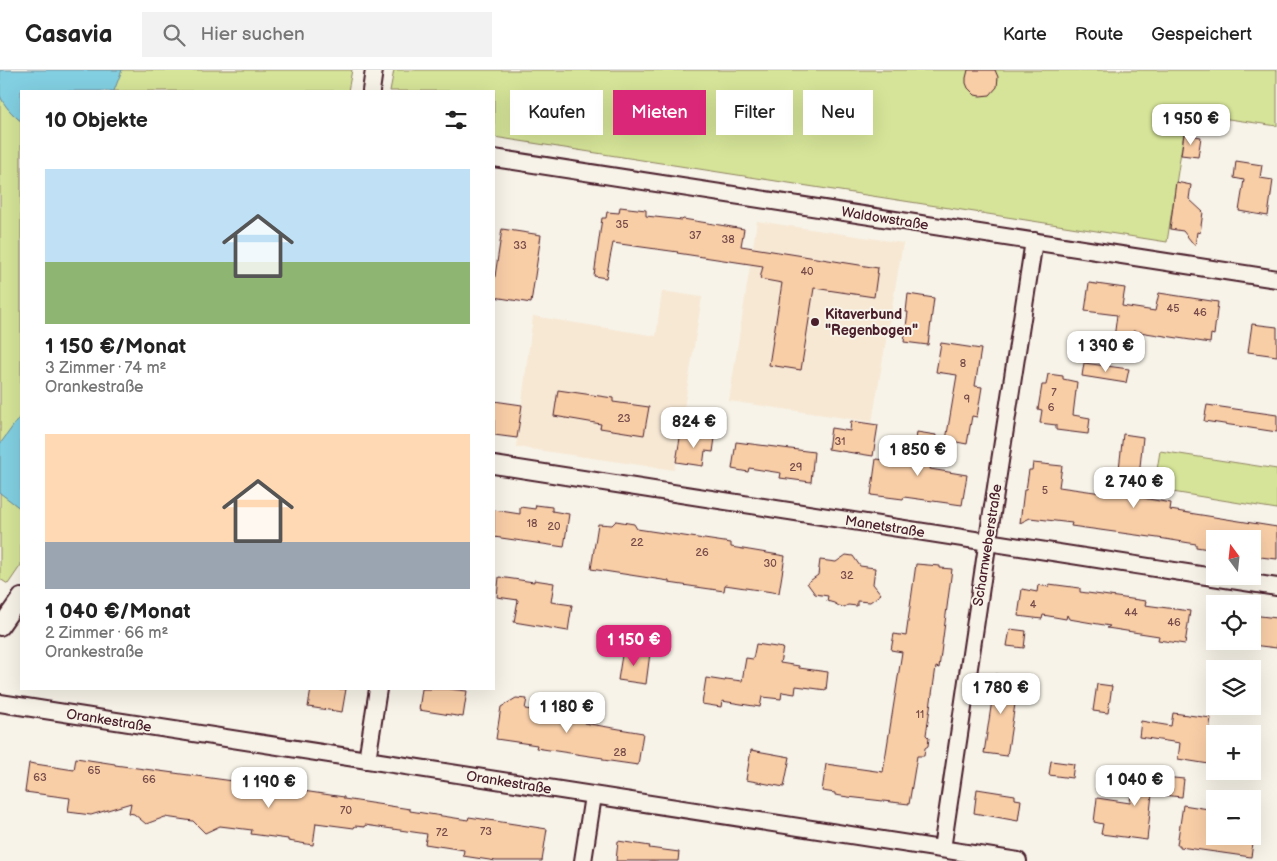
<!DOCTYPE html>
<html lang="de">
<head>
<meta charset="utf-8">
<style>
  body { margin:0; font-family:"Balsamiq Sans",sans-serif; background:#f2f2f2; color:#222; height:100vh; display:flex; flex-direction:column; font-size:19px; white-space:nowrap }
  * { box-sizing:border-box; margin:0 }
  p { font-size:16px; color:#767676 }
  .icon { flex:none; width:28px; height:28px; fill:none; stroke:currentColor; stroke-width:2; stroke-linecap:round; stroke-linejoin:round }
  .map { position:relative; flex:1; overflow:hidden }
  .drawer { position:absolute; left:20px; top:20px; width:475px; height:600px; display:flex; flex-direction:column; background:#fff; border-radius:0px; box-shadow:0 5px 20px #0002 }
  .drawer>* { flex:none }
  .banner { position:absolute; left:510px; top:20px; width:475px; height:45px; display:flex; gap:10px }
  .needle { width:32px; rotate:345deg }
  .tools { position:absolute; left:1206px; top:460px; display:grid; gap:10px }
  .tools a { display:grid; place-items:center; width:55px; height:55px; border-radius:0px; background:#fff; box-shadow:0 5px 20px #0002; font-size:25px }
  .price { position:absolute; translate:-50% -42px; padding:0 11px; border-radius:10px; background:#fff; color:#222; font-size:16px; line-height:32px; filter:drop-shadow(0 1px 2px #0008) }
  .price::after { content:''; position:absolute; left:50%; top:30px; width:15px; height:11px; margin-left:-8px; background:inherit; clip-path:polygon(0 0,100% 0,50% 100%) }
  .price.selected { background:#db2777; color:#fff }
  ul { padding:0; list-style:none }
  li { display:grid; align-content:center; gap:10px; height:265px; padding:0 25px }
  li span { display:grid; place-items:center; height:155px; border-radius:0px; color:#555 }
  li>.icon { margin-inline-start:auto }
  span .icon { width:90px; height:90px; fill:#fffc; stroke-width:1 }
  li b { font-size:21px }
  h2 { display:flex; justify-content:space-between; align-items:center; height:60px; padding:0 25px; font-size:21px }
  .pill { padding:0 18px; border-radius:0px; background:#fff; box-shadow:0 5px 20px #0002; font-size:18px; line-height:45px }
  .pill.selected { background:#db2777; color:#fff }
  header { display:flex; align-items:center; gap:30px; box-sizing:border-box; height:70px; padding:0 25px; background:#fff; border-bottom:1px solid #e0e0e0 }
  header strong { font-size:24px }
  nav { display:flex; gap:28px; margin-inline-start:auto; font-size:18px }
  .search { width:350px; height:45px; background:#f2f2f2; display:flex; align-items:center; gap:12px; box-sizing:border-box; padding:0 18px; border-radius:0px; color:#767676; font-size:19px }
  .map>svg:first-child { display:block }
  .built { fill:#f7e8d4 }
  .green { fill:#d5e498; stroke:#908262 }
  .water { fill:#82cfe1; stroke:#6c8998 }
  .building { fill:#f8cea7; stroke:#4a1f2b }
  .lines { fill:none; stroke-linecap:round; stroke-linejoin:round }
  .street-casing { stroke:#4a1f2b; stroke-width:20 }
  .street { stroke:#f7f3e8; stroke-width:16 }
  .poi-dot { fill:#4a1f2b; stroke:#f7f3e8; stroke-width:2 }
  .labels { text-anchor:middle; stroke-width:4; stroke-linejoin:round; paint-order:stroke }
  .number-label { font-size:11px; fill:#764b4a }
  .street-label { font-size:14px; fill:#4a1f2b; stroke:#f7f3e8 }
  .poi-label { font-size:14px; font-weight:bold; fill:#4a1f2b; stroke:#f7f3e8; text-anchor:start }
</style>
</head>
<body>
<header>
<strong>Casavia</strong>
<div class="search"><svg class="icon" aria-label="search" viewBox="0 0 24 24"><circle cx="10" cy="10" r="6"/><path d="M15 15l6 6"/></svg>Hier suchen</div>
<nav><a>Karte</a><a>Route</a><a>Gespeichert</a></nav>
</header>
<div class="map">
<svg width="1277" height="791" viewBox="0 0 1277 791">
  <rect width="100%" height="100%" fill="#f7f3e8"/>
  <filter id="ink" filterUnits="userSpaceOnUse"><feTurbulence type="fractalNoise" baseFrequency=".02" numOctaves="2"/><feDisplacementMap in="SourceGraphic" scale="10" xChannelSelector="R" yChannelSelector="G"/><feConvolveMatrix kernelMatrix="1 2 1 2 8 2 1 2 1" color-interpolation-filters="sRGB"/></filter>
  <g filter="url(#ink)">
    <g class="built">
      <polygon points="757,151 903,173 872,352 729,331"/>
      <polygon points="662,221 702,227 674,400 516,377 533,246 656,266"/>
    </g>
    <g class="green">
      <polygon points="89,0 352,0 348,21 105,21"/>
      <polygon points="394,0 1277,0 1277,56 1187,43 1167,172 494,67 494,21 390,21"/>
      <path d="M0,25C5,35 11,44 21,51V495L8,514L0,509Z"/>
      <polygon points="1160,381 1277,399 1277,439 1154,419"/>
    </g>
    <g class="water">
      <path d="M0,0H122L114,21H21V51C13,45 3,35 0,25C0,18 0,8 0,0Z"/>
      <polygon points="21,345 21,439 0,423 0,374"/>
    </g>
    <g class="building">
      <polygon points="968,0 995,0 998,7 997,17 990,25 980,26 975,25 968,18 966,13 966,8"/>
      <polygon points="1184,64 1201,67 1198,87 1181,85"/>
      <polygon points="1236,91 1262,95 1260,108 1273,110 1268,146 1239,141 1244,110 1234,108"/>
      <polygon points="1176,112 1191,115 1189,129 1203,142 1200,163 1197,162 1195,176 1183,161 1170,159"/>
      <polygon points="620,137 646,140 646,146 682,150 683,149 744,159 741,176 878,198 874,227 814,218 801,300 769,295 782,213 760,209 763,196 677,183 678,182 613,173 606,208 594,206 602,148 606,148 607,142 619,143"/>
      <polygon points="502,159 541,165 531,233 494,227 494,213"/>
      <polygon points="1089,213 1125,218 1122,236 1155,241 1159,223 1218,232 1214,265 1211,264 1210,273 1133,261 1132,271 1114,268 1117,245 1085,241"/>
      <polygon points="908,224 934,228 928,275 904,272 908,242 906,242"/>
      <polygon points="1252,254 1277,257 1277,286 1248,282"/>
      <polygon points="941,273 981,279 975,316 982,317 977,347 972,346 967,374 946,370 957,305 936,302"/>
      <polygon points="1084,293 1129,299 1126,313 1082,306"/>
      <polygon points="1048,304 1063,306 1063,309 1077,312 1073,345 1090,348 1088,364 1056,360 1056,355 1040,353 1042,340 1038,339 1042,315 1046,315"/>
      <polygon points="558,320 613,328 613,332 649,337 644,365 600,358 601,354 554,346"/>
      <polygon points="494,331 522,335 517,368 494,365"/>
      <polygon points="1207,335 1277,345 1277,362 1204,351"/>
      <polygon points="851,351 878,355 873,386 828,379 831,358 850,361"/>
      <polygon points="681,362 715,368 713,382 705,381 703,396 676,392"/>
      <polygon points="917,362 936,365 930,399 967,405 962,435 904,427 903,429 871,425 876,389 913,394"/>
      <polygon points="1123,364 1143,367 1137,427 1171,433 1170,440 1277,457 1277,489 1252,486 1252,469 1215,469 1215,480 1196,477 1196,474 1165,469 1071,456 1072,453 1030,448 1020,453 1024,420 1026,420 1029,400 1032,400 1033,393 1062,396 1059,417 1116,425"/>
      <polygon points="736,372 814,382 811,412 780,408 781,403 749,398 748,402 732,399"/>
      <polygon points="536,435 552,437 552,441 569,444 564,477 494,467 494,440 520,444 520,437 535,439"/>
      <polygon points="616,451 634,454 637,459 731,473 731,477 785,486 779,523 725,515 724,521 669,513 669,511 591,499 598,454 612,455"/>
      <polygon points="846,485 853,486 860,496 875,498 873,514 881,524 870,532 857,531 857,536 848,535 844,537 839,536 834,533 827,531 828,526 815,524 807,513 818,505 820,490 836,492"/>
      <polygon points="916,494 940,496 940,498 952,499 939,598 936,597 926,665 929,668 928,676 925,678 924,686 917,686 909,734 848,727 835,725 835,723 822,721 826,694 883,702 902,582 891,580 894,564 906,566"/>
      <polygon points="499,507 534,512 534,510 554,513 551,532 572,535 568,561 514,552 518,530 497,527"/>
      <polygon points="1049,514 1080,518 1080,522 1146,531 1145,535 1190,541 1185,574 1158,570 1159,566 1107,558 1110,556 1069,549 1067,545 1066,549 1043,545 1042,549 1018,546 1022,519 1037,522 1038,515 1049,517"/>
      <polygon points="1252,545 1277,548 1277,578 1252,575"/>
      <polygon points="1010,559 1026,561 1024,578 1007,576"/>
      <polygon points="756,574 783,578 780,593 799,596 799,598 828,602 826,620 796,616 795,624 782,622 781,629 762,627 760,637 722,631 721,637 702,634 706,608 725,611 726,609 742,611 746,588 753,589"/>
      <polygon points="623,579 650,583 646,614 618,610"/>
      <polygon points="996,604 1019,608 1007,686 984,683"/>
      <polygon points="1097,614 1112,616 1108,643 1093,641"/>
      <polygon points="311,619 346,619 342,642 308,637"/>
      <polygon points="422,619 448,619 467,621 463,647 419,640"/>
      <polygon points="516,628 527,629 525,639 585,647 584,653 643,663 638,695 603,690 603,688 536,678 537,675 496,669 501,637"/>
      <polygon points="1173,643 1211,648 1209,661 1215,662 1215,695 1178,689 1180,673 1139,667 1141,651 1171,656"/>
      <polygon points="751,680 790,687 784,717 746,710"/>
      <polygon points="76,688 115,694 115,695 233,711 233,713 296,721 296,720 344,727 344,729 410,739 410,741 468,750 469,747 547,759 542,791 496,791 463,786 464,780 425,774 427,764 365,755 365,757 355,756 354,758 316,753 313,775 288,771 288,769 251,764 252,760 220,756 205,763 193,751 165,747 146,754 134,744 129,743 131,733 91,745 68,742 70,728 25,722 29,693 74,700"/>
      <polygon points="1051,691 1074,694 1072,708 1049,705"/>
      <polygon points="1133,704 1184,709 1182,727 1152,724 1147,770 1101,764 1103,754 1094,752 1097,728 1130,733"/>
      <polygon points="977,719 1015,725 1015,729 1021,730 1018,751 974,743"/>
      <polygon points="1183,735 1215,740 1215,766 1254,766 1251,787 1180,777 1180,775 1177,775"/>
      <polygon points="618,771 650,776 649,778 679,782 678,791 616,791"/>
    </g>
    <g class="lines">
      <defs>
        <g id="street">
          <polyline points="371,21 374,0"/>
          <polyline points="494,88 1277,209"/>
          <polyline points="494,395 1277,517"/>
          <polyline points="0,557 21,527"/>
          <polyline points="0,633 1018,791"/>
          <polyline points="367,690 378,619"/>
          <polyline points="942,779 990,456 1034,171"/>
          <polyline points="583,791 593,726"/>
        </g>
      </defs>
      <use href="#street" class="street-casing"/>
      <use href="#street" class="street"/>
    </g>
  </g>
  <circle class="poi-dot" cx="815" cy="252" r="5"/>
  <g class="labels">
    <g class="number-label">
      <text x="622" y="158">35</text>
      <text x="695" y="169">37</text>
      <text x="728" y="173">38</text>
      <text x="520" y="179">33</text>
      <text x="807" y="205">40</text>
      <text x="1173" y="242">45</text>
      <text x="1200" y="246">46</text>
      <text x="963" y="297">8</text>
      <text x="1054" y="326">7</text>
      <text x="967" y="333">9</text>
      <text x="1051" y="341">6</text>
      <text x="624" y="352">23</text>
      <text x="840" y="375">31</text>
      <text x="796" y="401">29</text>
      <text x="1045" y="424">5</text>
      <text x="532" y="457">18</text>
      <text x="554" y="460">20</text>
      <text x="637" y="476">22</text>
      <text x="702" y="486">26</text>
      <text x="770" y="497">30</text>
      <text x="847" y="509">32</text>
      <text x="1033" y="538">4</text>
      <text x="1131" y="546">44</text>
      <text x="1174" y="556">46</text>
      <text x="920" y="648">11</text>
      <text x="620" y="686">28</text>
      <text x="94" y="704">65</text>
      <text x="40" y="711">63</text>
      <text x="149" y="713">66</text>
      <text x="346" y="744">70</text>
      <text x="486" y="765">73</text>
      <text x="442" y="766">72</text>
    </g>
    <g class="street-label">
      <text transform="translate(885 148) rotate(9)" y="5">Waldowstraße</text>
      <text transform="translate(885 456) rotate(9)" y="5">Manetstraße</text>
      <text transform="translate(987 475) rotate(-81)" y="5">Scharnweberstraße</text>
      <text transform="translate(109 650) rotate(9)" y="5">Orankestraße</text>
      <text transform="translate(509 712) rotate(9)" y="5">Orankestraße</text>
    </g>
    <g class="poi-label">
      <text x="825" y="249">Kitaverbund<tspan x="825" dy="16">"Regenbogen"</tspan></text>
    </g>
  </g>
</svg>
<div class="tools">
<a><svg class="needle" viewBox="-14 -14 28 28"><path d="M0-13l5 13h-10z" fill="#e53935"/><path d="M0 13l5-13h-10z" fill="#767676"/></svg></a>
<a><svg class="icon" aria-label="locate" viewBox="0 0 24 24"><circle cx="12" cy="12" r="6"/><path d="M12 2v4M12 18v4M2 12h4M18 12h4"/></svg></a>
<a><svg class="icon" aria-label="layers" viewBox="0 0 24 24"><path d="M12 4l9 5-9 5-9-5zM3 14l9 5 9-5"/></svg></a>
<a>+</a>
<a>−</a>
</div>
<b class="price" style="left:1191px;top:76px">1 950 €</b>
<b class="price" style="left:1106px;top:303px">1 390 €</b>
<b class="price" style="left:694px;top:379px">824 €</b>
<b class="price" style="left:918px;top:407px">1 850 €</b>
<b class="price" style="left:1134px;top:439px">2 740 €</b>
<b class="price selected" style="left:634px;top:597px">1 150 €</b>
<b class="price" style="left:1001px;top:645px">1 780 €</b>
<b class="price" style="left:567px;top:664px">1 180 €</b>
<b class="price" style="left:1135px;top:737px">1 040 €</b>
<b class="price" style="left:269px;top:739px">1 190 €</b>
<div class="banner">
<a class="pill">Kaufen</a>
<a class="pill selected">Mieten</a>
<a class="pill">Filter</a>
<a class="pill">Neu</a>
</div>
<section class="drawer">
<h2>10 Objekte<svg class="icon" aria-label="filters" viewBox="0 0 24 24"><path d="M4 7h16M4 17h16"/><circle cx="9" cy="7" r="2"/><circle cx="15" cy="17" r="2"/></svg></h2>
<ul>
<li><span style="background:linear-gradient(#bfe0f5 60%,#8fb573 0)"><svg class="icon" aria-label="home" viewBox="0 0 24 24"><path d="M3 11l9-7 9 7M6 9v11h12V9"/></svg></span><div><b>1 150 €/Monat</b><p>3 Zimmer · 74 m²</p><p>Orankestraße</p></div></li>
<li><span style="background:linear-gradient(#ffd9b3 70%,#9aa5b1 0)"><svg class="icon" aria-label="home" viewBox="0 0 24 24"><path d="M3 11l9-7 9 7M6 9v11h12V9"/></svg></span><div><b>1 040 €/Monat</b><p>2 Zimmer · 66 m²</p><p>Orankestraße</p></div></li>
</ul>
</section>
</div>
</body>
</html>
